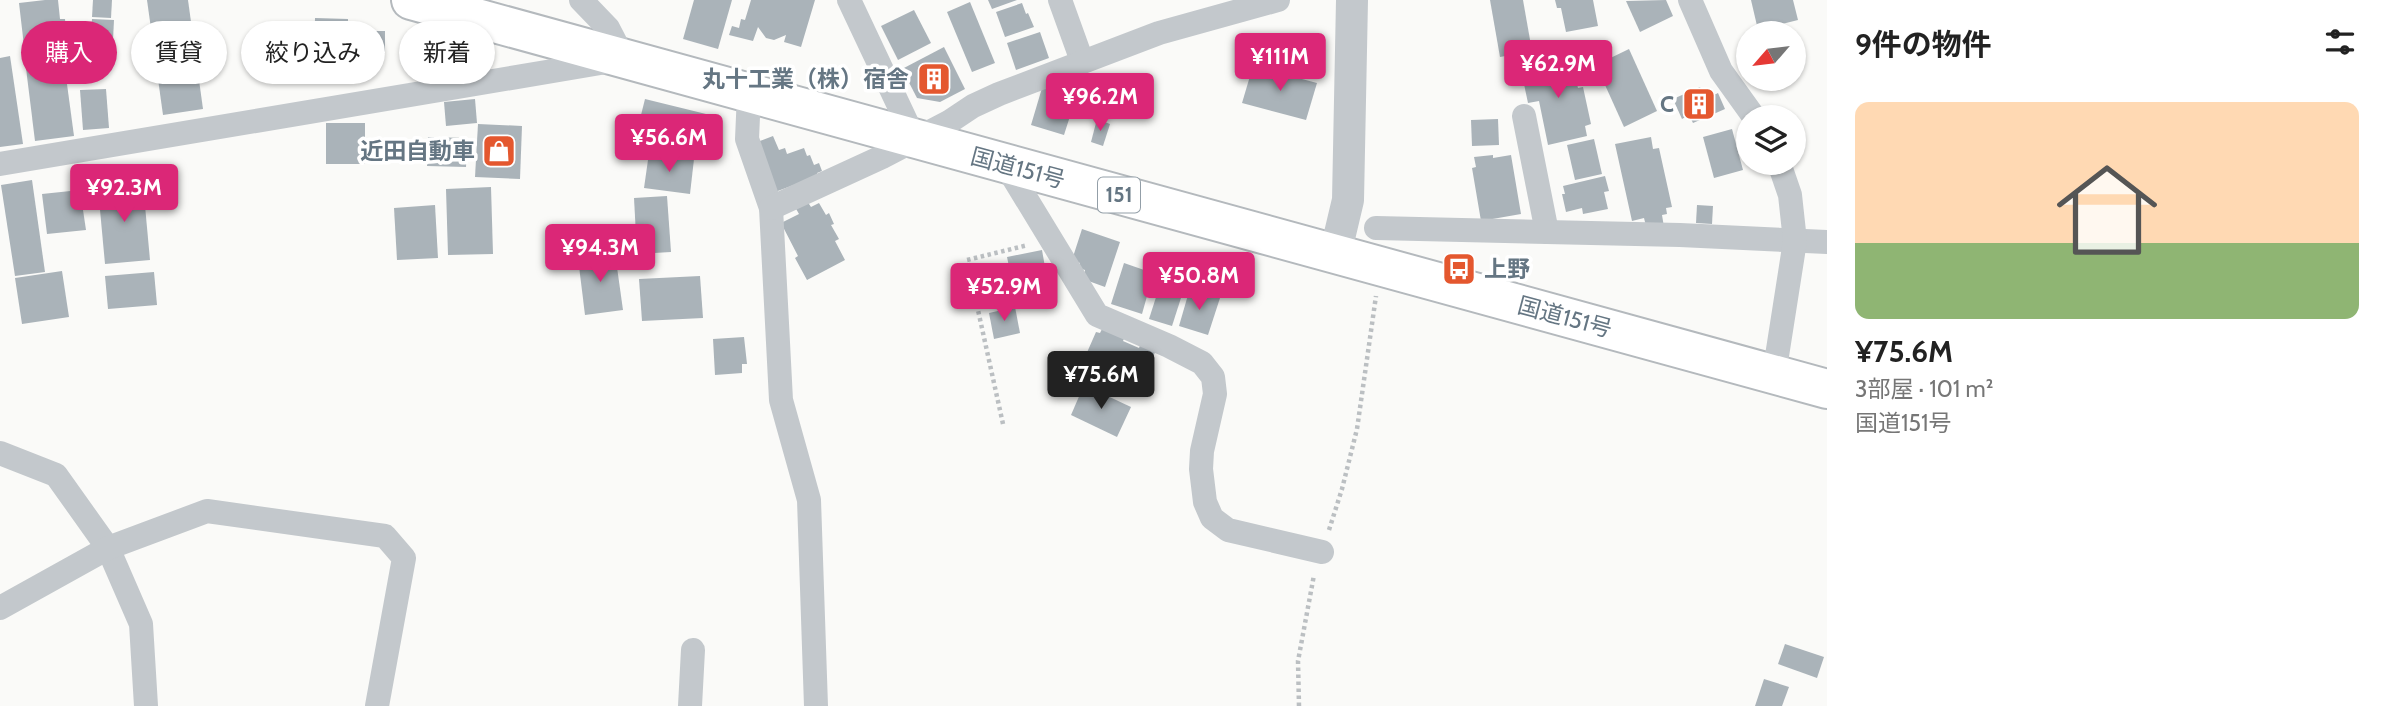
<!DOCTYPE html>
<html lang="ja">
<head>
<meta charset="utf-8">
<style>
  body { margin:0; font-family:Cabin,"Noto Sans JP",sans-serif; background:#f6f6f6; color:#222; height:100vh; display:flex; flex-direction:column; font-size:26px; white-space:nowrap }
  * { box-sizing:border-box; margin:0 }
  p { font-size:23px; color:#767676 }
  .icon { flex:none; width:38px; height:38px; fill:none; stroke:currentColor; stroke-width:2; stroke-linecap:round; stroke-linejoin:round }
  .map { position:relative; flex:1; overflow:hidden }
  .details { display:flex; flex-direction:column; background:#fff; width:560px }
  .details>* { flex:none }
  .hud { position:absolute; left:21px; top:21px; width:665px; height:63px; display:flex; gap:14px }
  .needle { width:46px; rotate:242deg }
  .controls { position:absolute; left:1736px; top:21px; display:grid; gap:14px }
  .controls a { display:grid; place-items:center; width:70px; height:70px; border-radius:50%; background:#fff; box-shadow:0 2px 5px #0004; font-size:35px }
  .price { position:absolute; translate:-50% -60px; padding:0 16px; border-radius:7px; background:#db2777; color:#fff; font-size:23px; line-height:46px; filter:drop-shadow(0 2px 4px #0008) }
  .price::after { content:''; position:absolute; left:50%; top:42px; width:21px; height:16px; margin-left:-10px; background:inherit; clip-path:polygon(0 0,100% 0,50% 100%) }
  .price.selected { background:#222; color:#fff }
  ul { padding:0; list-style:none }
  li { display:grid; align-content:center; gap:14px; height:371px; padding:0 28px }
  li span { display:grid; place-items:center; height:217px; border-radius:14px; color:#555 }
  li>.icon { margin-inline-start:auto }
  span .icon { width:126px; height:126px; fill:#fffc; stroke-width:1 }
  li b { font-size:30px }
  h2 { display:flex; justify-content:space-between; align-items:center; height:84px; padding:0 28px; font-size:30px }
  .chip { padding:0 24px; border-radius:32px; background:#fff; box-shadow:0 2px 5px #0004; font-size:24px; line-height:63px }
  .chip.selected { background:#db2777; color:#fff }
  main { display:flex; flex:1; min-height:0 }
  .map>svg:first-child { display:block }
  .building { fill:#aab3b9 }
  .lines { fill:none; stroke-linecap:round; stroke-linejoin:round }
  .trunk-casing { stroke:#b4b9bd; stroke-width:42 }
  .path { stroke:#bbbfc2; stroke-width:4.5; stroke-dasharray:3.5 3.5; stroke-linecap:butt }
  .minor { stroke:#c3c8cc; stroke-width:24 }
  .tertiary { stroke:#c3c8cc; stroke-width:32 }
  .trunk { stroke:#fff; stroke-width:38 }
  .labels { text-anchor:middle; stroke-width:7; stroke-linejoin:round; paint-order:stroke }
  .shield { fill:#fff; stroke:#939fa8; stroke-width:2 }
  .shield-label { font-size:21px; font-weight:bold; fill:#657683 }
  .poi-label { font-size:23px; font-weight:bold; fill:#657683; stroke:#fff; text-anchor:end }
  .street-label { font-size:23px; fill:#657683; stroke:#fff }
</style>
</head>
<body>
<main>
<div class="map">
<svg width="1827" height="706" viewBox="0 0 1827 706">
  <rect width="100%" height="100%" fill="#fafaf8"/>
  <g class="building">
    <polygon points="45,0 58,0 60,19 65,19 67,41 24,46 19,3"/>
    <polygon points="93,0 112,0 111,18 92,17"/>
    <polygon points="147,0 188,0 203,109 163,115"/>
    <polygon points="694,0 732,0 718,49 683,39"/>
    <polygon points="751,0 815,0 801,47 784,42 786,35 774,40 766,38 758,27 753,41 729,35 732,26 739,28 741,19 745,20"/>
    <polygon points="988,0 1017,0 992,9"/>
    <polygon points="1490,0 1523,0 1532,51 1500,57"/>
    <polygon points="1555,0 1593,0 1598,26 1566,32 1561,8 1557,8"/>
    <polygon points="1666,0 1673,16 1640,32 1626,1"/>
    <polygon points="1751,0 1793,0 1798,20 1758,30"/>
    <polygon points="970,2 995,63 972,72 947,12"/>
    <polygon points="1022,3 1026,14 1028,13 1034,27 1005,37 996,12"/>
    <polygon points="914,10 931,43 898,60 881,26"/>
    <polygon points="315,18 348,19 348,53 314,53"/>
    <polygon points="92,19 114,20 113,40 91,39"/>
    <rect x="365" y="31" width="20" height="23"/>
    <polygon points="1040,32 1049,58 1016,70 1007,43"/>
    <polygon points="1302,33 1320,34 1316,72 1300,70"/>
    <polygon points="62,47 74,136 35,141 24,52"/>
    <polygon points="944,47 965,89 940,102 917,98 902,69"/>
    <polygon points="105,48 105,68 77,69 77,50"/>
    <polygon points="1629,49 1657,111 1624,127 1596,65"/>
    <polygon points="10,56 23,144 0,147 0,58"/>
    <rect x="313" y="57" width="35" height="26"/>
    <polygon points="1571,59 1578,88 1583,87 1591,124 1585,126 1587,136 1548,145 1539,101 1528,103 1521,70"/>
    <polygon points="1253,66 1317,83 1306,120 1242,103"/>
    <polygon points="1055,81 1066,85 1059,109 1071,113 1064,135 1031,125 1042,88 1052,91"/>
    <polygon points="1700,87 1706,99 1718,93 1725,109 1693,123 1689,115 1682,119 1673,99"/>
    <polygon points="106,89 109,128 83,130 80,90"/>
    <polygon points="475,99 477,123 446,126 444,102"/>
    <polygon points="645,99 706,114 702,134 640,119"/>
    <polygon points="1097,119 1110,124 1103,146 1091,142"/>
    <polygon points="1498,119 1499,145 1472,146 1471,120"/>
    <rect x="326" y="123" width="39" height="41"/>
    <polygon points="478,124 522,126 520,179 475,177"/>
    <polygon points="1732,129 1743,170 1714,178 1703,137"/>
    <polygon points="773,136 779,150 785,148 787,154 804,148 807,156 810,155 814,165 819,163 822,171 817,173 818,176 775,192 757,142"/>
    <polygon points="428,137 467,138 466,167 427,166"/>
    <polygon points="1651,137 1653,149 1659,148 1672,207 1666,208 1667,214 1662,215 1664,227 1646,226 1644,218 1632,221 1615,144"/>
    <polygon points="1594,139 1602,174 1575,180 1567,145"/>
    <polygon points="649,153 694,159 690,194 644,188"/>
    <polygon points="1493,155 1493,158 1511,155 1521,214 1481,221 1472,168 1476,167 1474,157"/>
    <polygon points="1605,176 1609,191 1604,192 1608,209 1583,214 1582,208 1566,212 1562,194 1565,194 1563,186"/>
    <polygon points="32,180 45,272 15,276 1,185"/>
    <polygon points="143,184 150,260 105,264 98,188"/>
    <polygon points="491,187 493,254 448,255 446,189"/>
    <polygon points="80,190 86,230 47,234 42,194"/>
    <polygon points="667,196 671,252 637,254 634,198"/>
    <polygon points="807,201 811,207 819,203 826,215 829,213 834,224 831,225 839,239 835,241 845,260 807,280 795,258 798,256 781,223 799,214 795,207"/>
    <polygon points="435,205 438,258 397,260 394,208"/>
    <polygon points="1697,205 1713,206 1712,224 1696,223"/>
    <polygon points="1082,229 1120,242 1105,287 1083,279 1085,270 1078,268 1080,263 1072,260"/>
    <polygon points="1042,250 1045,267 1053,265 1057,282 1014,291 1007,257"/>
    <polygon points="615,253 623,310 585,315 578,258"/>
    <polygon points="1124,263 1147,271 1144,280 1151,282 1142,314 1111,304"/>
    <polygon points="1166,266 1189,273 1172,326 1149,319"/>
    <polygon points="1006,270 1009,286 984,292 981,276"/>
    <polygon points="62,271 69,317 22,324 15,278"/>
    <polygon points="154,272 157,305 108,309 105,276"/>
    <polygon points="700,276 703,318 642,321 639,279"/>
    <polygon points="1190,288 1220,298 1208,335 1179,326"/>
    <polygon points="1010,291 1013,304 988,309 985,296"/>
    <polygon points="1015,307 1020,333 994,339 989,313"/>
    <polygon points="1102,329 1126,334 1123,341 1139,348 1141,343 1156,350 1141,385 1126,379 1127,375 1085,357 1096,332 1100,333"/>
    <polygon points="744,337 747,364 742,364 742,373 715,375 713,339"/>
    <polygon points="1084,385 1131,407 1117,437 1071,415"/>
    <polygon points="1785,644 1824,657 1817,678 1778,664"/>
    <polygon points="1764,679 1789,687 1782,706 1755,706"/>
  </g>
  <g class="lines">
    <defs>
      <polyline id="trunk" points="411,0 1827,389"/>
    </defs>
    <use href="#trunk" class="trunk-casing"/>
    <g class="path">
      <polyline points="420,69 435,39"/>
      <polyline points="1003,424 967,260 1028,245"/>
      <polyline points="1329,530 1342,489 1357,429 1376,296"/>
      <polyline points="1299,706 1298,661 1314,575"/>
    </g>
    <g class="minor">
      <polyline points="849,0 915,140"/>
      <polyline points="1060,0 1082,61"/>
      <polyline points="1690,0 1721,71 1754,117"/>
      <polyline points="749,94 747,139 771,208 781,400 809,500 816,706"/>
      <polyline points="1524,116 1547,232"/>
      <polyline points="0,164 624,59 608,28 581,0"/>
      <polyline points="1005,164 1097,315 1169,346 1202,363 1213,377 1215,394 1202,451 1201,469 1205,502 1212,518 1228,530 1322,552"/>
      <polyline points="771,208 882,157 949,122 973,106 999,94 1159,33 1278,0"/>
      <polyline points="1376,228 1680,235 1827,242"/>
      <polyline points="1774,375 1795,241 1790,195 1779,163"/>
      <polyline points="0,453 56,475 108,548 141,624 146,706"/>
      <polyline points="0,608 108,548 207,511 385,536 404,558 377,706"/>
      <polyline points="690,706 693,650"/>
    </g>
    <polyline class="tertiary" points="1335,255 1348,200 1352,0"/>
    <use href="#trunk" class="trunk"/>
  </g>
  <defs>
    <symbol id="building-square" viewBox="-11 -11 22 22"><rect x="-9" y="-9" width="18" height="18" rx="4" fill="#e4572e" stroke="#fff"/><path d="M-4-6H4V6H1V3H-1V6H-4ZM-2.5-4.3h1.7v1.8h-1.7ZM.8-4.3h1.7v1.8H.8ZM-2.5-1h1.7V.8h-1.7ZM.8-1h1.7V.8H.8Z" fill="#fff"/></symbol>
    <symbol id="shop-square" viewBox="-11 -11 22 22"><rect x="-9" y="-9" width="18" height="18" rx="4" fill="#e4572e" stroke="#fff"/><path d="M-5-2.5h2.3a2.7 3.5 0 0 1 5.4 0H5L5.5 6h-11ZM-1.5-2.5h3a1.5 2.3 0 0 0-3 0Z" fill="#fff"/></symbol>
    <symbol id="bus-square" viewBox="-11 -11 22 22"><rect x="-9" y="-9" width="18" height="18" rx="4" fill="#e4572e" stroke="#fff"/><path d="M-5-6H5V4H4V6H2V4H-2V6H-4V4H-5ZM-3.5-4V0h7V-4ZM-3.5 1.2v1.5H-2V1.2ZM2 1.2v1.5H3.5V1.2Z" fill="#fff"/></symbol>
  </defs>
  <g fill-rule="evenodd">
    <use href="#building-square" x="915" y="60" width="38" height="38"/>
    <use href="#building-square" x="1680" y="85" width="38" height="38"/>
    <use href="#shop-square" x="480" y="132" width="38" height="38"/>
    <use href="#bus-square" x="1440" y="250" width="38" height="38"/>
  </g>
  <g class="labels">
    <rect class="shield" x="1098" y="177.5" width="42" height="35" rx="5"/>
    <g class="shield-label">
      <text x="1119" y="202">151</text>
    </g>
    <g class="poi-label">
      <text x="909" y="87">丸十工業（株）宿舎</text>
      <text x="1674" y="112">C</text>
      <text x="475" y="159">近田自動車</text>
      <text x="1484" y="277" text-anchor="start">上野</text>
    </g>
    <g class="street-label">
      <text transform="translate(1018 168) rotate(15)" y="8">国道151号</text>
      <text transform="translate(1565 317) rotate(15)" y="8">国道151号</text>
    </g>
  </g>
</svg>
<div class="controls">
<a><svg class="needle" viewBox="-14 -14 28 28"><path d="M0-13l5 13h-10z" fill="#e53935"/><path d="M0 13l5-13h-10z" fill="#767676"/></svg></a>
<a><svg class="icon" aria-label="layers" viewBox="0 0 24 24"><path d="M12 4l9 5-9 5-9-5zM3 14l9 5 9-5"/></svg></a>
</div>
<b class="price" style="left:1280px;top:93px">¥111M</b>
<b class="price" style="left:1558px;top:100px">¥62.9M</b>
<b class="price" style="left:1100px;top:133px">¥96.2M</b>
<b class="price" style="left:669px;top:174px">¥56.6M</b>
<b class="price" style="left:124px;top:224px">¥92.3M</b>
<b class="price" style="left:600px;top:284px">¥94.3M</b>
<b class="price" style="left:1199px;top:312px">¥50.8M</b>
<b class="price" style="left:1004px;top:323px">¥52.9M</b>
<b class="price selected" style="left:1101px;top:411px">¥75.6M</b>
<div class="hud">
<a class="chip selected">購入</a>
<a class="chip">賃貸</a>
<a class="chip">絞り込み</a>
<a class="chip">新着</a>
</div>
</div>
<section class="details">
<h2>9件の物件<svg class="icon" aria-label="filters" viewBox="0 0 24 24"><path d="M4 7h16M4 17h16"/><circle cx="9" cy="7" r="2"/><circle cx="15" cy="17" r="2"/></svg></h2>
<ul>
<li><span style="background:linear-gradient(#ffd9b3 65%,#8fb573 0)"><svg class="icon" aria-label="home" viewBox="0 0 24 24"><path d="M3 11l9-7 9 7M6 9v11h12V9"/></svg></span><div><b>¥75.6M</b><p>3部屋 · 101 m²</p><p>国道151号</p></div></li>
</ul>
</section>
</main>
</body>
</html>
